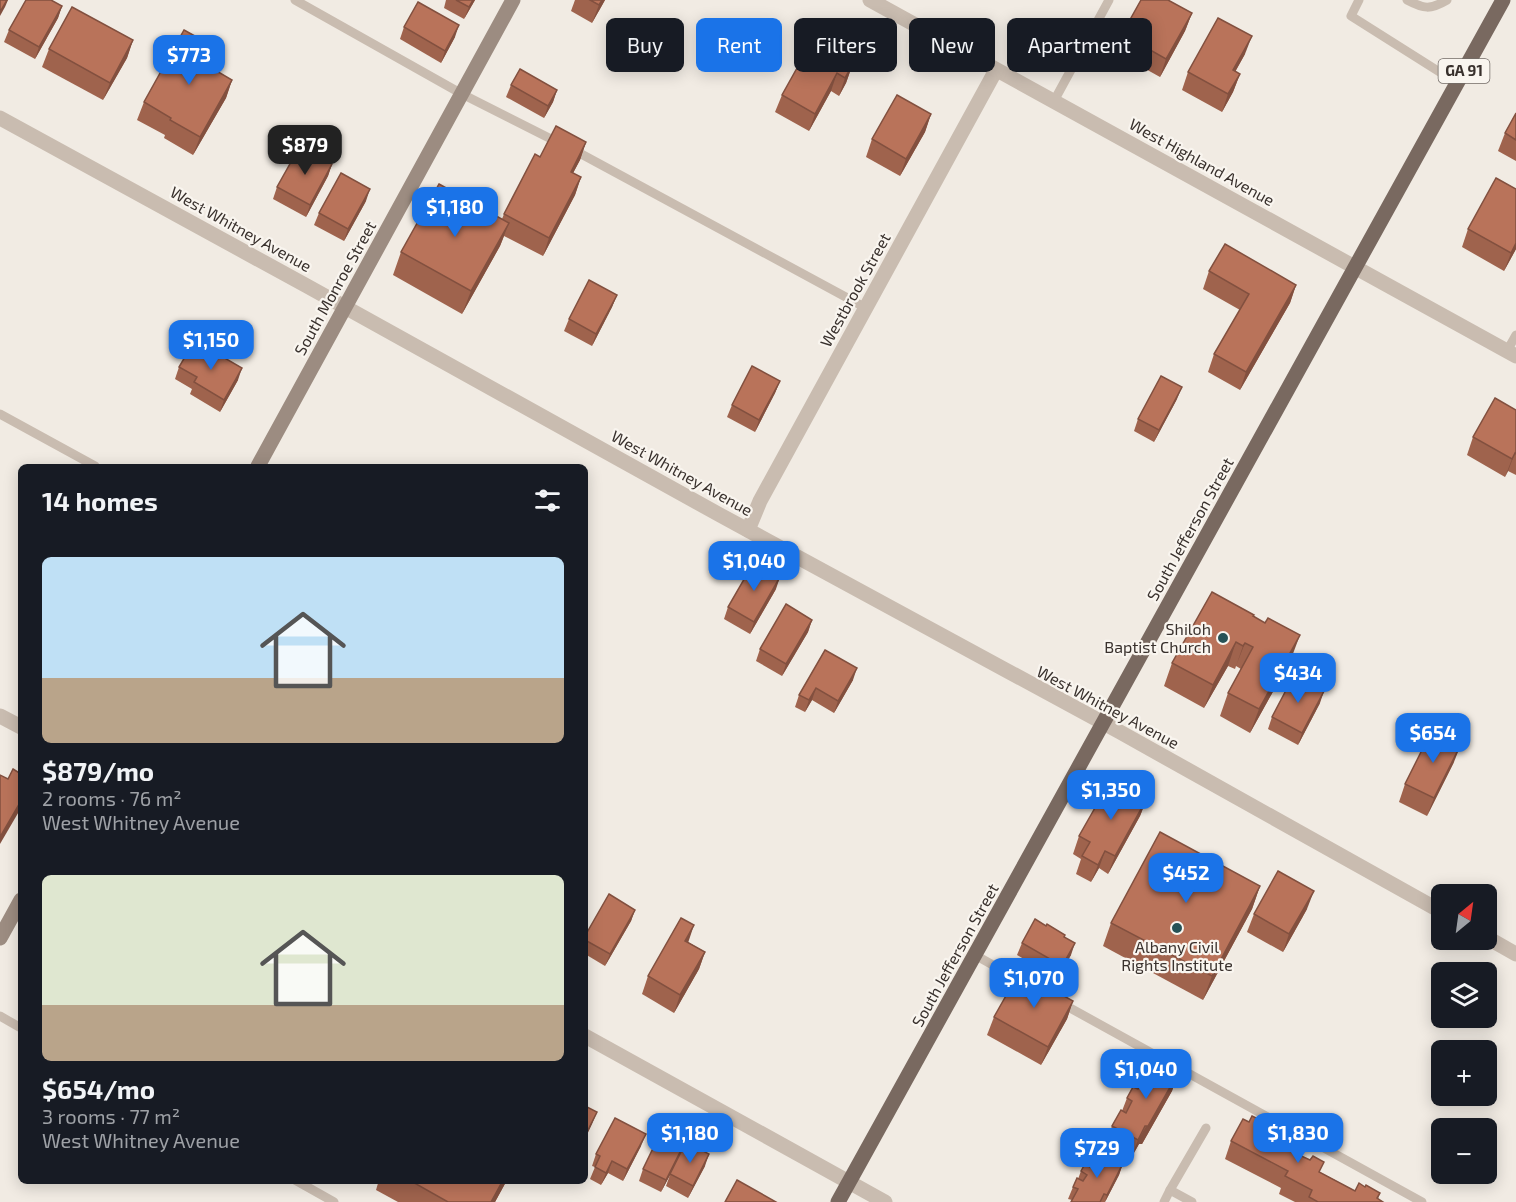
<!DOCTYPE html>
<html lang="en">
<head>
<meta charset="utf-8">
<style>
  body { margin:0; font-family:"Exo 2",sans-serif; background:#20242c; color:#f1f3f6; height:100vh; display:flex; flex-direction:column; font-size:22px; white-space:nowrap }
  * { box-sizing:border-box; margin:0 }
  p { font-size:20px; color:#9ea1a6 }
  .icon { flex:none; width:33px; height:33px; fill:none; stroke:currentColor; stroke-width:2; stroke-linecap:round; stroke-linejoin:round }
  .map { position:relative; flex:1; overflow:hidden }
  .drawer { position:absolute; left:18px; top:464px; width:570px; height:720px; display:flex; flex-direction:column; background:#171b24; border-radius:9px; box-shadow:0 3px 15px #0003 }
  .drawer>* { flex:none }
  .hud { position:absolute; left:606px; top:18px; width:570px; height:54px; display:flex; gap:12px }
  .needle { width:39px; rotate:29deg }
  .buttons { position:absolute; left:1431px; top:884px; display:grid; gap:12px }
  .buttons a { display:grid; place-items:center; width:66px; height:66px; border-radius:9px; background:#171b24; box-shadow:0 3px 15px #0003; font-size:30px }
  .price { position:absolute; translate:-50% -51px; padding:0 14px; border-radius:12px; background:#1a73e8; color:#fff; font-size:20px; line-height:39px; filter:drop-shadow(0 2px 3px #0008) }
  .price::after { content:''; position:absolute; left:50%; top:36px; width:18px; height:14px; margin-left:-9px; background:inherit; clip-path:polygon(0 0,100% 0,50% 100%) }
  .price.selected { background:#222; color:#fff }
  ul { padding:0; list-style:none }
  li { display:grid; align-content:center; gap:12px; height:318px; padding:0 24px }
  li span { display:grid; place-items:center; height:186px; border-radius:9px; color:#555 }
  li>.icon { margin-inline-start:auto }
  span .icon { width:108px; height:108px; fill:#fffc; stroke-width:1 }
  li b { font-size:26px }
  h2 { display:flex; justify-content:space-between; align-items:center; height:72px; padding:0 24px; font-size:26px }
  .chip { padding:0 21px; border-radius:9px; background:#171b24; box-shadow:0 3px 15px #0003; font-size:21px; line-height:54px }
  .chip.selected { background:#1a73e8; color:#fff }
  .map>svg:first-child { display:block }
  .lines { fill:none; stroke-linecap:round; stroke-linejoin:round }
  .service { stroke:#c9bcb0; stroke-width:9 }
  .minor { stroke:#c9bcb0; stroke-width:15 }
  .tertiary { stroke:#c9bcb0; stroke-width:15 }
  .secondary { stroke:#9c8c81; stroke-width:15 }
  .primary { stroke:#796960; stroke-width:15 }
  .wall { fill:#9f634d }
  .shaded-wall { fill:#82503f }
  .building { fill:#b9735a; stroke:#82503f; stroke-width:1.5 }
  .poi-dot { fill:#265256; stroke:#f9f5ef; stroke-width:2 }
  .labels { text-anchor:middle; stroke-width:4.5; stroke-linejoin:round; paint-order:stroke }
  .shield { fill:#f9f5ef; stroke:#736c67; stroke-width:1.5 }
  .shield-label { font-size:15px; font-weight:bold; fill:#39312d }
  .street-label { font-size:16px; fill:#39312d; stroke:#f9f5ef }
  .poi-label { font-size:16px; fill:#39312d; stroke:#f9f5ef; text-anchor:end }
</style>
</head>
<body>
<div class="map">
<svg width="1516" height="1202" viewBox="0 0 1516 1202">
  <rect width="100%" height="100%" fill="#f1ebe3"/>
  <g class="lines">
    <g class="service">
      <polyline points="295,0 462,94 559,143"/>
      <polyline points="1359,0 1351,16 1457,83"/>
      <path d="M1407,0C1424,9 1430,10 1447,0"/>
      <polyline points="1054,101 1109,0"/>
      <polyline points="572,149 866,308"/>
      <polyline points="1507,351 1516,335"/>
      <polyline points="0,414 95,466"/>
      <polyline points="975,955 1025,983"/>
      <polyline points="1061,1003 1422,1202"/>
      <polyline points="0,1016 21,1028"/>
      <polyline points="295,1180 334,1202"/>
      <polyline points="1164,1202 1170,1190"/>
      <polyline points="1192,1202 1170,1190 1206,1128"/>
    </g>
    <g class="minor">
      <polyline points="0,118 307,286 720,515 1120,732 1442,912"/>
      <polyline points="748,530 760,501 996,70"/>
      <polyline points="0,716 21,727"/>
      <polyline points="1486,937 1516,954"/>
      <polyline points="585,1036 885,1202"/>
    </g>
    <polyline class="tertiary" points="870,0 1516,356"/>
    <g class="secondary">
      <polyline points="258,466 513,0"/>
      <polyline points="0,938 21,900"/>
    </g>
    <polyline class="primary" points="838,1202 1503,0"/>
  </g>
  <g class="wall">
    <polygon points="446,0 475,0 464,19 444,8"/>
    <polygon points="575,0 605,0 592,23 571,11"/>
    <polygon points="62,6 58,18 35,59 4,42 9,30"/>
    <polygon points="1192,13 1185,31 1160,77 1115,52 1122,34"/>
    <polygon points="404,27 455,37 441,63 400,39"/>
    <polygon points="133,40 127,58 103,100 42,67 49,49"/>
    <polygon points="1245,54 1235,72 1240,74 1233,92 1222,112 1182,90 1188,72"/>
    <polygon points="206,65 232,80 226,98 193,155 164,138 165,135 137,120 144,102"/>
    <polygon points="852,66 846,83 839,96 831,91 809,131 775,112 782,95"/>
    <polygon points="511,85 557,90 553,102 544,118 506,97"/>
    <polygon points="1516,113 1516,161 1498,151 1505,133"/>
    <polygon points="931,114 925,132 900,176 866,157 872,139"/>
    <polygon points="586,142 580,160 573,173 581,177 575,195 543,256 504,236 500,246 462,314 393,275 401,252 502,219 504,214 540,157"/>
    <polygon points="332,164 328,176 306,217 273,199 277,187"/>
    <polygon points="1516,189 1516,249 1504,271 1462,247 1468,229"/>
    <polygon points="366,201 344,241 314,225 319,213"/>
    <polygon points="1209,271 1296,285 1290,303 1240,390 1208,372 1214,354 1240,310 1203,289"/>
    <polygon points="617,295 612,307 592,346 564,331 569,319"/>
    <polygon points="179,367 238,380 220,412 190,394 192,389 175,379"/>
    <polygon points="780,381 775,393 755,432 727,417 732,405"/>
    <polygon points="1177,399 1154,442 1134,431 1138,419"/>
    <polygon points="1516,410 1516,475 1508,471 1505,477 1467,455 1473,437"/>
    <polygon points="776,589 750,634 724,619 728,607"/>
    <polygon points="1253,616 1291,659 1250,733 1220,716 1228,693 1241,669 1236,666 1235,669 1228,666 1204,708 1164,686 1172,663"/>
    <polygon points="812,620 808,632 782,676 756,661 760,649"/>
    <polygon points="825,650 853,680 834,713 812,700 805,712 795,707 799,695"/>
    <polygon points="1320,703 1298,745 1268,729 1272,717"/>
    <polygon points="1454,762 1427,816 1399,802 1405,784"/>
    <polygon points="1147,798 1140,816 1108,874 1099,868 1091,882 1076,874 1081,859 1073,854 1079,836"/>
    <polygon points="1260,886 1252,909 1203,1000 1103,946 1111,923"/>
    <polygon points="1307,909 1283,952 1247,932 1254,914"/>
    <polygon points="635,910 631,921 605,966 585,954 585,936"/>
    <polygon points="1064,937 1071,955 1057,978 1017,955 1022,943"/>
    <polygon points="688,942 705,952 699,969 674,1013 642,994 648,976"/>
    <polygon points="1073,1001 1067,1019 1041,1065 987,1035 994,1017"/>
    <polygon points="1147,1073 1178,1073 1172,1091 1142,1144 1139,1144 1131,1158 1106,1143 1112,1126 1122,1111 1127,1098 1134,1087 1136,1081"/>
    <polygon points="1249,1122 1265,1126 1290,1143 1302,1150 1300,1155 1320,1172 1355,1191 1365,1187 1380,1193 1378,1199 1383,1202 1295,1202 1279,1194 1281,1188 1225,1159 1231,1141"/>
    <polygon points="641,1146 623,1181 608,1173 601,1185 590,1179 595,1167 592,1166 596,1154"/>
    <polygon points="682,1148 678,1160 705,1166 688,1198 666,1186 670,1175 661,1192 639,1181 643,1169"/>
    <polygon points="1123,1163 1119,1175 1105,1202 1071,1202 1072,1200 1068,1199 1073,1187 1078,1179 1081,1171 1090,1167"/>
    <polygon points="379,1180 507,1180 495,1202 398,1202 376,1190"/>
  </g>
  <g class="shaded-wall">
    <polygon points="7,0 8,0 5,7 0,16 0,12"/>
    <polygon points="473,0 475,0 464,19 469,7"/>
    <polygon points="602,0 605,0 592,23 599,5"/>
    <polygon points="62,6 58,18 35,59 39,47"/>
    <polygon points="1192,13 1185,31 1160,77 1166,59"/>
    <polygon points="459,25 455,37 441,63 445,51"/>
    <polygon points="1252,36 1245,54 1226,88 1233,70"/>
    <polygon points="133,40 127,58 103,100 110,83"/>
    <polygon points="213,46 206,64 196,81 203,63"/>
    <polygon points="852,66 846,83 839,96 845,78"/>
    <polygon points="837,73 831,91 809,131 815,114"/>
    <polygon points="1240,74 1233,92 1222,112 1228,94"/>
    <polygon points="232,80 226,98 193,155 200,137"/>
    <polygon points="557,90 553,102 544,118 548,106"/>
    <polygon points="931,114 925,132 900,176 906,159"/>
    <polygon points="586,142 580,160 564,190 571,172"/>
    <polygon points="332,164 328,176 306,217 310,205"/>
    <polygon points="581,177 575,195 543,256 549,238"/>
    <polygon points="370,189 366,201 344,241 348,229"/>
    <polygon points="509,223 500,246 462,314 471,291"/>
    <polygon points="1516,243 1516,249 1504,271 1511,253"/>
    <polygon points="1296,285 1290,303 1240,390 1246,372"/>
    <polygon points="617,295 612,307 592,346 596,334"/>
    <polygon points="242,368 238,380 220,412 224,400"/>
    <polygon points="780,381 775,393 755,432 759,420"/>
    <polygon points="1182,387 1177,399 1154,442 1159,430"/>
    <polygon points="1515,453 1508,471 1505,477 1512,459"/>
    <polygon points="780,577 776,589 750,634 754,622"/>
    <polygon points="812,620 808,632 782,676 786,664"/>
    <polygon points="1300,635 1291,659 1250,733 1259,709"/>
    <polygon points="1236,642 1228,666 1204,708 1213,685"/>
    <polygon points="1245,643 1236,666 1235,669 1243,646"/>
    <polygon points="857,668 853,680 834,713 838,701"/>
    <polygon points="816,688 812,700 805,712 809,700"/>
    <polygon points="1324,691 1320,703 1298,745 1302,733"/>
    <polygon points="1461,744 1454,762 1427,816 1434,798"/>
    <polygon points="1147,798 1140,816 1108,874 1115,856"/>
    <polygon points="21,801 21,808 0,844 0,837"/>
    <polygon points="1105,851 1099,868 1091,882 1098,865"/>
    <polygon points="1260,886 1252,909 1203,1000 1212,976"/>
    <polygon points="1314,891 1307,909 1283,952 1289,934"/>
    <polygon points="635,910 631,921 605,966 610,954"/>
    <polygon points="694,925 688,943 685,941"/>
    <polygon points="1075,943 1071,955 1057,978 1062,966"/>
    <polygon points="705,952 699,969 674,1013 680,995"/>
    <polygon points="1073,1001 1067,1019 1041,1065 1048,1047"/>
    <polygon points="1178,1073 1172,1091 1142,1144 1139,1144 1131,1158 1138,1140"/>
    <polygon points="597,1112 592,1124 585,1139 585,1136"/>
    <polygon points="646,1134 641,1146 623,1181 627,1169"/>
    <polygon points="682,1148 678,1160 661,1192 666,1180"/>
    <polygon points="709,1154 705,1166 688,1198 693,1186"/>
    <polygon points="612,1161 608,1173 601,1185 606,1173"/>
    <polygon points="1123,1163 1119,1175 1105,1202 1107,1195"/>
    <polygon points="503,1180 507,1180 495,1202 491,1202"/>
  </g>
  <g class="building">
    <polygon points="0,0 7,0 0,12"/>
    <polygon points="26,0 51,0 62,6 39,47 9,30"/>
    <polygon points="456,0 473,0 469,7"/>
    <polygon points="590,0 602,0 599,5"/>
    <polygon points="1141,0 1168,0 1192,13 1166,59 1122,34"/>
    <polygon points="418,2 459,25 445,51 404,27"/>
    <polygon points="72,7 133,40 110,83 49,49"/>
    <polygon points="1218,18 1252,36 1233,70 1240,74 1228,94 1188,72"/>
    <polygon points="184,30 213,46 203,63 232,80 200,137 170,120 171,118 144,102"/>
    <polygon points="811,43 852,66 845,78 837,73 815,114 782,95"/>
    <polygon points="520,69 557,90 548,106 511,85"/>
    <polygon points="897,95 931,114 906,159 872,139"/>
    <polygon points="1516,113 1516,140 1505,133"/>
    <polygon points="556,126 586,142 571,172 581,177 549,238 504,214 535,154 540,157"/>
    <polygon points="300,146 332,164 310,205 277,187"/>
    <polygon points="341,173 370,189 348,229 319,213"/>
    <polygon points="1496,178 1516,189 1516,243 1511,253 1468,229"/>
    <polygon points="439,184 509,223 471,291 401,252"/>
    <polygon points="1225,244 1296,285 1246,372 1214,354 1249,294 1209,271"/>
    <polygon points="589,280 617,295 596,334 569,319"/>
    <polygon points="192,345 209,355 211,350 242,368 224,400 194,382 197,377 179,367"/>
    <polygon points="752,366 780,381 759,420 732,405"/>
    <polygon points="1161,376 1182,387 1159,430 1138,419"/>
    <polygon points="1495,398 1516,410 1516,454 1515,453 1512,459 1473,437"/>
    <polygon points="754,562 780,577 754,622 728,607"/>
    <polygon points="1212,592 1254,615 1253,616 1265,623 1268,618 1300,635 1259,709 1228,693 1253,647 1245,643 1243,646 1236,642 1213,685 1172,663"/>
    <polygon points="786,604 812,620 786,664 760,649"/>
    <polygon points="825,650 857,668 838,701 816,688 809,700 799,695"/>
    <polygon points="1294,675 1324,691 1302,733 1272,717"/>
    <polygon points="1432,730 1461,744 1434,798 1405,784"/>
    <polygon points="13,769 21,774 21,801 0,837 0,775 8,779"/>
    <polygon points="1112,778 1147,798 1115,856 1105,851 1098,865 1082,856 1090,842 1079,836"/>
    <polygon points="1160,832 1260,886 1212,976 1111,923"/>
    <polygon points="1278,871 1314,891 1289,934 1254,914"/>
    <polygon points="609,894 635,910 610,954 585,940 585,936"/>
    <polygon points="681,918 694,925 685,941 705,952 680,995 648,976"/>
    <polygon points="1035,919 1046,926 1047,924 1065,935 1064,937 1075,943 1062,966 1022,943"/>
    <polygon points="1020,971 1073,1001 1048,1047 994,1017"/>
    <polygon points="1154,1060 1178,1073 1148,1126 1145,1126 1138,1140 1112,1126 1121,1110 1126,1113 1132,1101 1127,1098 1133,1087 1138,1089 1141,1084 1136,1081 1142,1071 1147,1073"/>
    <polygon points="585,1106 597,1112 585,1136"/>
    <polygon points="1252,1116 1266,1123 1265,1126 1292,1138 1289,1143 1302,1150 1299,1155 1310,1160 1313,1156 1324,1162 1319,1172 1355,1191 1359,1183 1365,1187 1366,1185 1380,1193 1377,1198 1383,1202 1318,1202 1309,1197 1312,1190 1285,1176 1288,1171 1231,1141 1243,1119 1249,1122"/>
    <polygon points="615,1118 646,1134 627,1169 612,1161 606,1173 595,1167 600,1156 596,1154"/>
    <polygon points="659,1136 682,1148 666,1180 643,1169"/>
    <polygon points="686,1142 709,1154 693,1186 670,1174"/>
    <polygon points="1099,1150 1123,1163 1107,1195 1104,1194 1100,1202 1071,1202 1078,1189 1073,1187 1077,1178 1083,1181 1087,1175 1081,1171 1085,1164 1090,1167"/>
    <polygon points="409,1180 503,1180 491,1202 448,1202"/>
    <polygon points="737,1180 776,1202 725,1202"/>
  </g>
  <g class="poi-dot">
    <circle cx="1223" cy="638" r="6"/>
    <circle cx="1177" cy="928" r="6"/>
  </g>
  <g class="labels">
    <rect class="shield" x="1438.5" y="59" width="51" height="24" rx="4.5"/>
    <g class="shield-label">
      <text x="1464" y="76">GA 91</text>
    </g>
    <g class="street-label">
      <text transform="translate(1202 162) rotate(29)" y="6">West Highland Avenue</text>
      <text transform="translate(241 229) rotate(29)" y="6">West Whitney Avenue</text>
      <text transform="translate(335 288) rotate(-61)" y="6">South Monroe Street</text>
      <text transform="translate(855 290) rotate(-61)" y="6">Westbrook Street</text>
      <text transform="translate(682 473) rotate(29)" y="6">West Whitney Avenue</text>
      <text transform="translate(1190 529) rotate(-61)" y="6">South Jefferson Street</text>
      <text transform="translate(1108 707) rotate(28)" y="6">West Whitney Avenue</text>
      <text transform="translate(955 955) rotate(-61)" y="6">South Jefferson Street</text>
    </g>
    <g class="poi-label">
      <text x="1211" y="635">Shiloh<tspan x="1211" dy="18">Baptist Church</tspan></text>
      <text x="1177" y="953" text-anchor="middle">Albany Civil<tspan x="1177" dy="18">Rights Institute</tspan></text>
    </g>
  </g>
</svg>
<div class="buttons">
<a><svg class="needle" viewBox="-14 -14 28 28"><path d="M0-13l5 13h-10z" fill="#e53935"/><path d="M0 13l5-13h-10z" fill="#9ea1a6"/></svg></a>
<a><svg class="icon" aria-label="layers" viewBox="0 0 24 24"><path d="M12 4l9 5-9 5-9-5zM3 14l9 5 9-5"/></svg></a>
<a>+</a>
<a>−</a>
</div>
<b class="price" style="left:189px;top:86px">$773</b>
<b class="price selected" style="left:305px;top:176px">$879</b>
<b class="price" style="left:455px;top:238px">$1,180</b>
<b class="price" style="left:211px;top:371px">$1,150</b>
<b class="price" style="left:754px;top:592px">$1,040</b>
<b class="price" style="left:1298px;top:704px">$434</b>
<b class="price" style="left:1433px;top:764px">$654</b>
<b class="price" style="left:1111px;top:821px">$1,350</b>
<b class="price" style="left:1186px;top:904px">$452</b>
<b class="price" style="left:1034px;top:1009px">$1,070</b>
<b class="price" style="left:1146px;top:1100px">$1,040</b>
<b class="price" style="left:690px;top:1164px">$1,180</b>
<b class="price" style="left:1298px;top:1164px">$1,830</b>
<b class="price" style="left:1097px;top:1179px">$729</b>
<div class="hud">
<a class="chip">Buy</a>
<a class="chip selected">Rent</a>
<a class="chip">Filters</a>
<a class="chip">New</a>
<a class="chip">Apartment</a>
</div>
<section class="drawer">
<h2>14 homes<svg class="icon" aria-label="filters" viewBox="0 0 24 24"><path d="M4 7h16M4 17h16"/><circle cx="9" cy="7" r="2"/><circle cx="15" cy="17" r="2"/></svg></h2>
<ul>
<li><span style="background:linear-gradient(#bfe0f5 65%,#b9a48a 0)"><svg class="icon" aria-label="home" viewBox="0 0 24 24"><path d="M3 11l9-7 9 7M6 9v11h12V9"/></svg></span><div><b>$879/mo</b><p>2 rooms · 76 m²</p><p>West Whitney Avenue</p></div></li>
<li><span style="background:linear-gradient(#dfe7d0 70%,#b9a48a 0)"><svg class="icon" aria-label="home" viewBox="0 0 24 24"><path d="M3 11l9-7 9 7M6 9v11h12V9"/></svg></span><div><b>$654/mo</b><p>3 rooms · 77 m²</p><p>West Whitney Avenue</p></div></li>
</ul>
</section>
</div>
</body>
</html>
